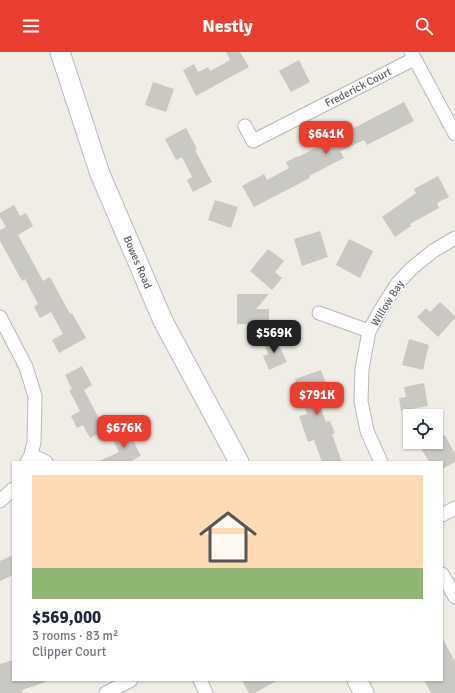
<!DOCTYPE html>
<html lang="en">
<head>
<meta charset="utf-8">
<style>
  body { margin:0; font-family:Signika,sans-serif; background:#f2f2f3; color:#1f2937; height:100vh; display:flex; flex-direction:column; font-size:15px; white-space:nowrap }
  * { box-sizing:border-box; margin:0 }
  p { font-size:13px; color:#747a83 }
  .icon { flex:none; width:22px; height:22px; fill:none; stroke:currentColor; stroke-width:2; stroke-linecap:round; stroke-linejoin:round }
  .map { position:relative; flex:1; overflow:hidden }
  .details { position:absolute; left:12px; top:409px; width:431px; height:220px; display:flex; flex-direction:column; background:#fff; border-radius:0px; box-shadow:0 1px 3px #0004 }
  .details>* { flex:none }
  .fabs { position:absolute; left:403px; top:357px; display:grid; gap:8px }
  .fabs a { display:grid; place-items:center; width:40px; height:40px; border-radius:0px; background:#fff; box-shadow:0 1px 3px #0004; font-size:20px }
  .price { position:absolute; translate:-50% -34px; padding:0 9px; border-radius:8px; background:#ea3e31; color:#fff; font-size:13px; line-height:26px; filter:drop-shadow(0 1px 2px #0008) }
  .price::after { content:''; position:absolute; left:50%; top:24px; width:12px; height:9px; margin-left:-6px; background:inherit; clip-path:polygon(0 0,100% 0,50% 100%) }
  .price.active { background:#222; color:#fff }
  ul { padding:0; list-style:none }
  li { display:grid; align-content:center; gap:8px; height:212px; padding:0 20px }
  li span { display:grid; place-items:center; height:124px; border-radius:0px; color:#555 }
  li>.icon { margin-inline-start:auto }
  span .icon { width:72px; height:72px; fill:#fffc; stroke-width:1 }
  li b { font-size:17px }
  header { display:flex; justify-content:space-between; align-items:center; height:52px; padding:0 20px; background:#ea3e31; color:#fff; font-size:18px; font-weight:700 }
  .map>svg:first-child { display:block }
  .building { fill:#cac8c3 }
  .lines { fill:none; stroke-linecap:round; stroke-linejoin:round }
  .minor-casing { stroke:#b6b8bc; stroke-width:15 }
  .secondary-casing { stroke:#b7babf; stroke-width:21 }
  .minor { stroke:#fff; stroke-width:13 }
  .secondary { stroke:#fff; stroke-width:19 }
  .labels { text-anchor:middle; stroke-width:3; stroke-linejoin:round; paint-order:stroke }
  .street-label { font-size:11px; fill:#5d6166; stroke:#fff }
</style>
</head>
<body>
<header><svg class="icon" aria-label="menu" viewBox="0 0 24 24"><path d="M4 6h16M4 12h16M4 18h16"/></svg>Nestly<svg class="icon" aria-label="search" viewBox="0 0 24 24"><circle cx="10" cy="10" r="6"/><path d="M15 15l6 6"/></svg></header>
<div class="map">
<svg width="455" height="641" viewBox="0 0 455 641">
  <rect width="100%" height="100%" fill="#f0ede6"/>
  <g class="building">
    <polygon points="226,0 240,0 249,15 196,44 183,18 194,12 198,20 208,15 210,19 230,8"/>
    <polygon points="299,8 310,30 291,40 279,19"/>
    <polygon points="153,30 174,37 166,60 145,53"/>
    <polygon points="404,50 414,69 367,93 364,88 340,99 344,106 309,124 310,126 254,155 242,134 264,122 267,128 289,116 286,110 298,104 298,105"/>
    <polygon points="186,76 197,97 195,98 212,130 193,140 187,128 192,125 182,105 176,108 165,87"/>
    <polygon points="438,124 449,145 437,151 439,156 410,172 411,174 395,185 382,165 416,141 414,137"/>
    <polygon points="215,148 238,155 231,176 208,168"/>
    <polygon points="14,153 20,164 26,161 33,174 18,183 43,229 50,225 70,262 72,261 86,286 59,301 52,288 63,282 51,260 40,266 34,255 38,252 25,227 22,229 0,189 0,178 6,175 0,165 0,161"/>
    <polygon points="320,179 328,205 302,214 294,187"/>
    <polygon points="349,187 373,199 360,226 336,213"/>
    <polygon points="268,197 284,209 275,220 282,226 272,238 250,219"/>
    <polygon points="237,242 269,242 256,257 269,257 269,272 237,272"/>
    <polygon points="440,250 455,264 455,266 438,285 417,265 426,256 430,260"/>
    <polygon points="275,285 287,310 269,318 263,304 268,302 263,290"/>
    <polygon points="409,287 429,293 423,318 402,313"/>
    <polygon points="82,314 92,333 84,338 105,378 90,386 83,373 77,376 71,364 80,359 69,338 72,337 65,323"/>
    <polygon points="321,318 330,343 317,347 326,370 330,369 335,381 332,382 342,410 322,410 314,388 308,390 299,364 307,362 295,327"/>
    <polygon points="424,331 428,354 401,359 399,346 406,345 404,335"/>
    <polygon points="128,378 141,404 129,410 97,410 119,400 112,386"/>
    <polygon points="445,383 455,402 455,410 442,417 442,410 429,410 421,396 432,390 436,390 436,388"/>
    <polygon points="13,503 13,523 0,529 0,509"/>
    <polygon points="442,585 455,610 455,641 431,641 424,628 442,628"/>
    <polygon points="13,608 13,628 46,628 46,630 22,638 23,641 0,641 0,612"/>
    <polygon points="242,628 278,628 255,641 249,641"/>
  </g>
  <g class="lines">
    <defs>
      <g id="minor">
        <polyline points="411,0 455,82"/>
        <polyline points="245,74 253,89 414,7"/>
        <polyline points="319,261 369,279"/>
        <polyline points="0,265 26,315 35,344 34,390 31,403 27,410"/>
        <polyline points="31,403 46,410"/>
        <polyline points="381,410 367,379 361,349 362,317 369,279 383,254 397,232 412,216 433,199 455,186"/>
        <polyline points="0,449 13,437"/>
        <polyline points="442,463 455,456"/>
        <polyline points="442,522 455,545"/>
        <polyline points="200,628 206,641"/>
        <polyline points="106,641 131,628"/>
      </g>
      <g id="secondary">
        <polyline points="60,0 100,122 163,269 239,410"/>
        <polyline points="357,628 364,641"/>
      </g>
    </defs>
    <use href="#minor" class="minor-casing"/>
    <use href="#secondary" class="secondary-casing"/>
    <use href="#minor" class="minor"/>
    <use href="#secondary" class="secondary"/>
  </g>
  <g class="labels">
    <g class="street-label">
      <text transform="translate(358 35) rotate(-27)" y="4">Frederick Court</text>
      <text transform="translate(138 210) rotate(67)" y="4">Bowes Road</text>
      <text transform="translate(387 251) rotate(-58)" y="4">Willow Bay</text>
    </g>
  </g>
</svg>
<div class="fabs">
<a><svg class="icon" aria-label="locate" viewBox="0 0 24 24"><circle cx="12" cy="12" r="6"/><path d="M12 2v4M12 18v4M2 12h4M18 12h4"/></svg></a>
</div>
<b class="price" style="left:326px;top:103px">$641K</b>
<b class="price active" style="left:274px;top:302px">$569K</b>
<b class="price" style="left:317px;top:364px">$791K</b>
<b class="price" style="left:124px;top:397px">$676K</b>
<section class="details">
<ul>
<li><span style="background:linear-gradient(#ffd9b3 75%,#8fb573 0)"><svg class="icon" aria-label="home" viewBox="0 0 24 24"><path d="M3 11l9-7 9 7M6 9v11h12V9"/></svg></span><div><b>$569,000</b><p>3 rooms · 83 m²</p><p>Clipper Court</p></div></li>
</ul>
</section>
</div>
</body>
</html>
